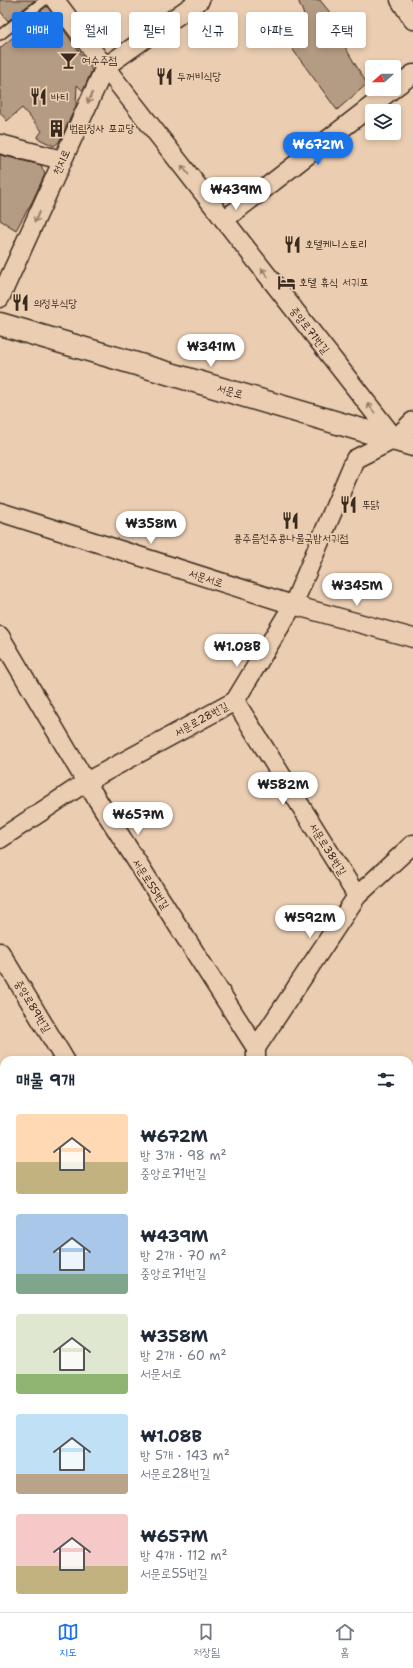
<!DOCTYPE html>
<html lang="ko">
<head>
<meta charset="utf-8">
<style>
  body { margin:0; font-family:"Shantell Sans","Poor Story",sans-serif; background:#f2f2f3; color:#1f2937; height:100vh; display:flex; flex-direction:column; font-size:15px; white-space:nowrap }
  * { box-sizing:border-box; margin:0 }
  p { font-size:13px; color:#747a83 }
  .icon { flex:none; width:22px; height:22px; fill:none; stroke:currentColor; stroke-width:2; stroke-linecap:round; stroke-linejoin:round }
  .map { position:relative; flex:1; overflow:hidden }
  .drawer { position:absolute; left:0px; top:1056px; width:413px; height:556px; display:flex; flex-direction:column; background:#fff; border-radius:12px 12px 0 0; box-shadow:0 2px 6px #0003 }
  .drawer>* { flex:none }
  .banner { position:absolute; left:12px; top:12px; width:389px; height:36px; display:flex; gap:8px }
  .needle { width:26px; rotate:249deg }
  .fabs { position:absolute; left:365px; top:60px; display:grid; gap:8px }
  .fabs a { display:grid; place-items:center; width:36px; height:36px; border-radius:4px; background:#fff; box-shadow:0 2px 6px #0003; font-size:20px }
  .price { position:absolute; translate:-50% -34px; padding:0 9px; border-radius:14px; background:#fff; color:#222; font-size:13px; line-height:26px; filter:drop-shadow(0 1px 2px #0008) }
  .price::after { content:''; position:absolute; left:50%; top:24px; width:12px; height:9px; margin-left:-6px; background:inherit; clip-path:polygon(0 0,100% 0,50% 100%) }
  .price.on { background:#1a73e8; color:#fff }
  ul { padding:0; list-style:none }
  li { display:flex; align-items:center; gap:12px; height:100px; padding:0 16px }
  li span { display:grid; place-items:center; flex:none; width:112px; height:80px; border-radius:4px; color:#555 }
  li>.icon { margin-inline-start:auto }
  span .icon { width:48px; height:48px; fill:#fffc; stroke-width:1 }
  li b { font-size:17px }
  h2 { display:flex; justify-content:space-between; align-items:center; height:48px; padding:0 16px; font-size:17px }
  .pill { padding:0 14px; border-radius:4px; background:#fff; box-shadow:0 2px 6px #0003; font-size:14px; line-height:36px }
  .pill.on { background:#1a73e8; color:#fff }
  .menu { display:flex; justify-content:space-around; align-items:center; height:56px; border-top:1px solid #e0e1e3; background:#fff; font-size:11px; color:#747a83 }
  .menu a { display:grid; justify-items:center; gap:2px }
  .menu .on { color:#1a73e8 }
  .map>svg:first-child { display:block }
  .green { fill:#cbb097; stroke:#836d5a }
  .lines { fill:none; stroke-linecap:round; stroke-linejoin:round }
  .river { stroke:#9f8873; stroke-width:35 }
  .building { fill:#b49b84; stroke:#3b2a1e }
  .lane-casing { stroke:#3b2a1e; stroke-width:12 }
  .street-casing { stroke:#3b2a1e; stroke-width:21 }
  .secondary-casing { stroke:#3b2a1e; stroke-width:25 }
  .lane { stroke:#ebceb2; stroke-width:9 }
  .street { stroke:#ebceb2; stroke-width:18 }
  .secondary { stroke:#ebceb2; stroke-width:22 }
  .oneway { stroke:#937c68 }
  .labels { text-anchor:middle; stroke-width:3.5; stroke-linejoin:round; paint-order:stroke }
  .poi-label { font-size:11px; fill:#3b2a1e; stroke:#ebceb2; text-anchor:start }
  .street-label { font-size:11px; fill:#3b2a1e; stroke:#ebceb2 }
</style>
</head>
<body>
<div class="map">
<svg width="413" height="1612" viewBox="0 0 413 1612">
  <rect width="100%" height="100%" fill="#ebceb2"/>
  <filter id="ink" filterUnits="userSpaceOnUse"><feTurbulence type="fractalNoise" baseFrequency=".025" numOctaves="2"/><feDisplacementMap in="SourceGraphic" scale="8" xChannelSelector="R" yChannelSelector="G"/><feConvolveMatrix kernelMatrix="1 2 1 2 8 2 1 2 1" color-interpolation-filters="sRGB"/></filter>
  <g filter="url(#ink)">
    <polygon class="green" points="413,1212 413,1374 409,1357 409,1222"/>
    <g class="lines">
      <g class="river">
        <polyline points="409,1180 413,1171"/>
        <polyline points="409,1444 413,1457"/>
        <polyline points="409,1586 413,1579"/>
        <polyline points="393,1612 395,1608"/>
      </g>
    </g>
    <g class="building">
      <polygon points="0,0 35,0 8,21 0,11"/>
      <polygon points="298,0 320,0 352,40 345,47 367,84 337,110 285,39 306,20"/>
      <polygon points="47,6 92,70 83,91 77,85 76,106 59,142 54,146 37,138 42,131 22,108 7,121 0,112 0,48 17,34 15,31"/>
      <polygon points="0,155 41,165 45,174 32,202 16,230 0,220"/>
    </g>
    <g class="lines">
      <defs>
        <polyline id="lane" points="0,35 45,0"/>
        <g id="street">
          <polyline points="55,0 105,67 395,439"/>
          <polyline points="400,0 413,20"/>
          <polyline points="394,88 413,74"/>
          <polyline points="0,144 62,160"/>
          <polyline points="224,220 393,89"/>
          <polyline points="0,298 105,67 200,0"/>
          <polyline points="0,512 293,605 413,638"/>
          <polyline points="0,636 86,782 256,1048"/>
          <polyline points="235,701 357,896"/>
          <polyline points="0,839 86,782 235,701 293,605 355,459 395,439 413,421"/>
          <polyline points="0,952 65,1060"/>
          <polyline points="256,1058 256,1048 357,896 413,844"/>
        </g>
        <g id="secondary">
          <polyline points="0,324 413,445"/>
          <polyline points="0,1259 4,1266"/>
          <polyline points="0,1345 4,1352"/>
          <polyline points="160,1608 163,1612"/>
          <polyline points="205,1608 208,1612"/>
        </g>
      </defs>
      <use href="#lane" class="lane-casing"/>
      <use href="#street" class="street-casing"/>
      <use href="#secondary" class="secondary-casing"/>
      <use href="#lane" class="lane"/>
      <use href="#street" class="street"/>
      <use href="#secondary" class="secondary"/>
    </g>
    <defs><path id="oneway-shaft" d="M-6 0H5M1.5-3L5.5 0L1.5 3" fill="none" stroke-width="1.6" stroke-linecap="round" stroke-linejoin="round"/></defs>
    <g class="oneway">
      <use href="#oneway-shaft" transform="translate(90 98) rotate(114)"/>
      <use href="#oneway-shaft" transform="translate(185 170) rotate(-128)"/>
      <use href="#oneway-shaft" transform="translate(37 217) rotate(114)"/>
      <use href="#oneway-shaft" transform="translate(265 273) rotate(-128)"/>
      <use href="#oneway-shaft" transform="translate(371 408) rotate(-128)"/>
    </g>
  </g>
  <defs>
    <symbol id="bar-bare" viewBox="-9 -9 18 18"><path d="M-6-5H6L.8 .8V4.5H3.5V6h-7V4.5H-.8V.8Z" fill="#3b2a1e" stroke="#ebceb2" stroke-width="2.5" paint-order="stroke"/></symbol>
    <symbol id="restaurant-bare" viewBox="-9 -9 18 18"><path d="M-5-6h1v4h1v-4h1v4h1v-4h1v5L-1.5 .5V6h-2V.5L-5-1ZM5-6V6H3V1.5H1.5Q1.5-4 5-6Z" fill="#3b2a1e" stroke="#ebceb2" stroke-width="2.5" paint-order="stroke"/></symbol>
    <symbol id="building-bare" viewBox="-9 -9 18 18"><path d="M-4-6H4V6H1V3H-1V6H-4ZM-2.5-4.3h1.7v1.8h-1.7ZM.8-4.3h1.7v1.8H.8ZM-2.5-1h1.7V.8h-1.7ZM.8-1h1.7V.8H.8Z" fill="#3b2a1e" stroke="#ebceb2" stroke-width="2.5" paint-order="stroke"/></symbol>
    <symbol id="hotel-bare" viewBox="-9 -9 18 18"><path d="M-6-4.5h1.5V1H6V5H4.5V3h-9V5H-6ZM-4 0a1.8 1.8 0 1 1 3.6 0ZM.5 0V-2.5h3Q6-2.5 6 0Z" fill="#3b2a1e" stroke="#ebceb2" stroke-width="2.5" paint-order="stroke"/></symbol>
  </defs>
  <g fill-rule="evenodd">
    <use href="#bar-bare" x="56" y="48" width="25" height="25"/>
    <use href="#restaurant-bare" x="152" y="64" width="25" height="25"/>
    <use href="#restaurant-bare" x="26" y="84" width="25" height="25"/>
    <use href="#building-bare" x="44" y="116" width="25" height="25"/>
    <use href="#restaurant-bare" x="280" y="232" width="25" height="25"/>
    <use href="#hotel-bare" x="274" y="270" width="25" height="25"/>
    <use href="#restaurant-bare" x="8" y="290" width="25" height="25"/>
    <use href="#restaurant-bare" x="336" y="492" width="25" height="25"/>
    <use href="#restaurant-bare" x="278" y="508" width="25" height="25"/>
  </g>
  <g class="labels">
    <g class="poi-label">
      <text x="82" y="64">여수주점</text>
      <text x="177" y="80">두꺼비식당</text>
      <text x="51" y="101">바티</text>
      <text x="69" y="132">법림정사 포교당</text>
      <text x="305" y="248">호텔케니스토리</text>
      <text x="299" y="286">호텔 휴식 서귀포</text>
      <text x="33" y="307">의정부식당</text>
      <text x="362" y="508">뚜닭</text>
      <text x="291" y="542" text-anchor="middle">콩주름전주콩나물국밥서귀점</text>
    </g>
    <g class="street-label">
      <text transform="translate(61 162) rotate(-66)" y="4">천지로</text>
      <text transform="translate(310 330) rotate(52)" y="4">중앙로71번길</text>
      <text transform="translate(230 391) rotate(16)" y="4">서문로</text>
      <text transform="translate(206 578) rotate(18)" y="4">서문서로</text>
      <text transform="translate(201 719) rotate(-29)" y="4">서문로28번길</text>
      <text transform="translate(328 849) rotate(58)" y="4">서문로38번길</text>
      <text transform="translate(151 884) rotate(57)" y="4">서문로55번길</text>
      <text transform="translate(33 1006) rotate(59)" y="4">중앙로89번길</text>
    </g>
  </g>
</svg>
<div class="fabs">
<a><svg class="needle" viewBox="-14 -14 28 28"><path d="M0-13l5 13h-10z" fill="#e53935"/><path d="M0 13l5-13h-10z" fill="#747a83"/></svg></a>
<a><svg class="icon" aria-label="layers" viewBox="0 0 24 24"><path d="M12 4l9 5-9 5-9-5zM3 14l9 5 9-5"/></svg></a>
</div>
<b class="price on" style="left:318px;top:166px">₩672M</b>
<b class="price" style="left:236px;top:211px">₩439M</b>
<b class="price" style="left:211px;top:368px">₩341M</b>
<b class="price" style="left:151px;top:545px">₩358M</b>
<b class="price" style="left:357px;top:607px">₩345M</b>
<b class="price" style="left:237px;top:668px">₩1.08B</b>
<b class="price" style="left:283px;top:806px">₩582M</b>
<b class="price" style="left:138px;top:836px">₩657M</b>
<b class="price" style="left:310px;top:939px">₩592M</b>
<div class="banner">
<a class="pill on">매매</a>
<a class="pill">월세</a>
<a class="pill">필터</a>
<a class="pill">신규</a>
<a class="pill">아파트</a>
<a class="pill">주택</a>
</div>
<section class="drawer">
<h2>매물 9개<svg class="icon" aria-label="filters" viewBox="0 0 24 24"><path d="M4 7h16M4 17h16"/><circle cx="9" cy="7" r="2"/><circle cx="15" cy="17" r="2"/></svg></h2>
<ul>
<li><span style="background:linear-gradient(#ffd9b3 60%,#c2b280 0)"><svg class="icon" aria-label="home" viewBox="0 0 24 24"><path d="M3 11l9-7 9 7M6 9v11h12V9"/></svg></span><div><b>₩672M</b><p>방 3개 · 98 m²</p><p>중앙로71번길</p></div></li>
<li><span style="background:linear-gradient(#a9c7e8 75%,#7fa58c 0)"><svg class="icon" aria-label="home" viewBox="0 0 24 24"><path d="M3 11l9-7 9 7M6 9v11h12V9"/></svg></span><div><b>₩439M</b><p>방 2개 · 70 m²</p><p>중앙로71번길</p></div></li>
<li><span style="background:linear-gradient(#dfe7d0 75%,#8fb573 0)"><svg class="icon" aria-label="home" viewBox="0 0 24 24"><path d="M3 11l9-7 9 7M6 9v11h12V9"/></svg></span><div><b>₩358M</b><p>방 2개 · 60 m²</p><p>서문서로</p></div></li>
<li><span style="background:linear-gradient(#bfe0f5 75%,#b9a48a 0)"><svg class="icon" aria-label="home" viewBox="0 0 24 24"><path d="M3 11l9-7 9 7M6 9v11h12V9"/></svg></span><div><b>₩1.08B</b><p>방 5개 · 143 m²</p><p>서문로28번길</p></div></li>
<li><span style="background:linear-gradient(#f6c9c9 65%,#c2b280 0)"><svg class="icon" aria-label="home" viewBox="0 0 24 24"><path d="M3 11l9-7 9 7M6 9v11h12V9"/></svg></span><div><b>₩657M</b><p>방 4개 · 112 m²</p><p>서문로55번길</p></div></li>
</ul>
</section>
</div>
<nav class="menu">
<a class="on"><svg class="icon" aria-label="map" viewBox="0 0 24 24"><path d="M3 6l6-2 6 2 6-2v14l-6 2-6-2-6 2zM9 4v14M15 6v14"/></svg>지도</a>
<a><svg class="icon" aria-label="saved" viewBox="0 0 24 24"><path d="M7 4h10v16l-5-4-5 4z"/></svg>저장됨</a>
<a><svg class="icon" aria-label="home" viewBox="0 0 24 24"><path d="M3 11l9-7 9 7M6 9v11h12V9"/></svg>홈</a>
</nav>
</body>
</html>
